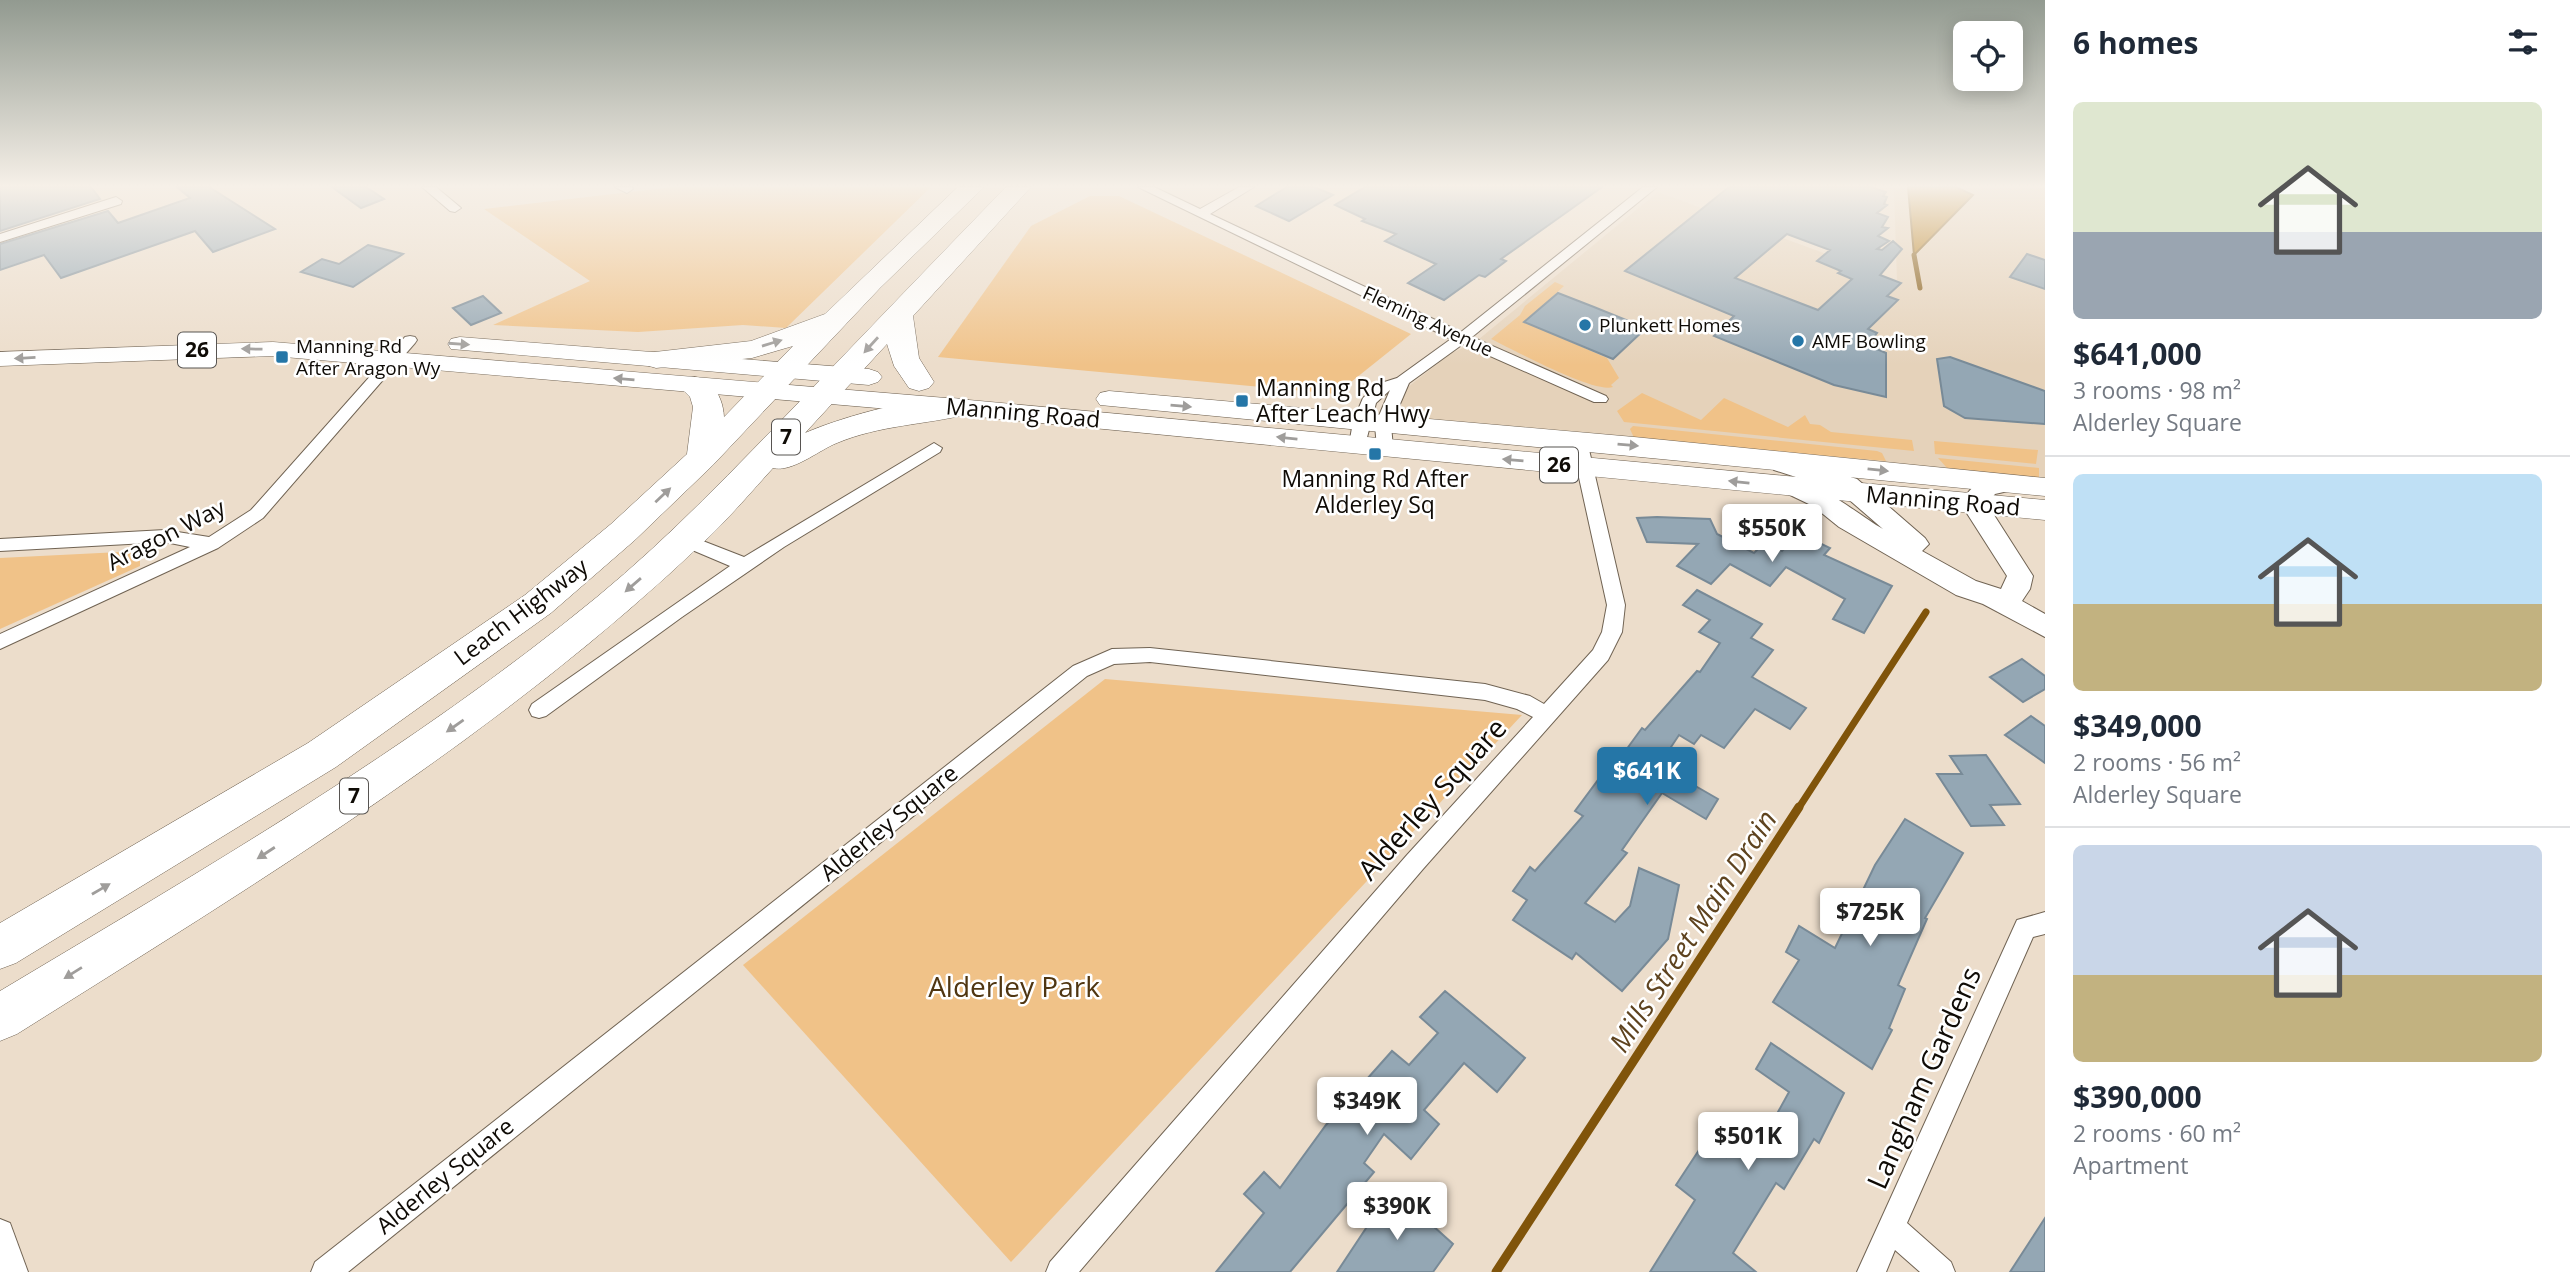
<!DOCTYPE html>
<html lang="en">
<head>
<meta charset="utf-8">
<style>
  body { margin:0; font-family:"Open Sans",sans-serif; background:#f2f2f3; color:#1f2937; height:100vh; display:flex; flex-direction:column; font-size:26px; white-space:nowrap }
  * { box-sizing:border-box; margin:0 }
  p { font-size:23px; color:#747a83 }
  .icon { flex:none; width:38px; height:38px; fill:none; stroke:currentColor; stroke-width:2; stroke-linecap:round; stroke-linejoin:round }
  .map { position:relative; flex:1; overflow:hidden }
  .drawer { display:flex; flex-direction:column; background:#fff; width:525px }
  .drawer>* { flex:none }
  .controls { position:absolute; left:1953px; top:21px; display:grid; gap:14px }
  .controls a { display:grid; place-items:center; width:70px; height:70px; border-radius:10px; background:#fff; box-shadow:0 4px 18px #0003; font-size:35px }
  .price { position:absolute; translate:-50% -60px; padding:0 16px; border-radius:7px; background:#fff; color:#222; font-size:23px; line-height:46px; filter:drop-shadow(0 2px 4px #0008) }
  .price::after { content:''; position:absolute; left:50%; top:42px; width:21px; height:16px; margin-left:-10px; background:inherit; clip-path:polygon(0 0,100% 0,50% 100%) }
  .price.selected { background:#2576a7; color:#fff }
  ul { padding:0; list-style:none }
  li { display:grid; align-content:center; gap:14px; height:371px; padding:0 28px }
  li+li { border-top:2px solid #e0e1e3 }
  li span { display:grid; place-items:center; height:217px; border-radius:10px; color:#555 }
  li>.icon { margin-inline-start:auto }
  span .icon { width:126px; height:126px; fill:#fffc; stroke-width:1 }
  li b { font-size:30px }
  h2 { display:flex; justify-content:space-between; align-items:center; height:84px; padding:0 28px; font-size:30px }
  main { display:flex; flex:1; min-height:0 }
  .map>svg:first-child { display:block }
  .built { fill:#e5d2ba }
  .green { fill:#f0c288 }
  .water { fill:#b1740b; stroke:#80540a; stroke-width:2 }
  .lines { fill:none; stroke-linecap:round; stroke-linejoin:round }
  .stream-far2 { stroke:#80540a; stroke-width:5 }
  .stream-far1 { stroke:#80540a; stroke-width:7 }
  .stream { stroke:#80540a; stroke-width:9 }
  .building { fill:#94a7b4; stroke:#788a97; stroke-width:2; fill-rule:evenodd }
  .street-casing { stroke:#706353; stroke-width:2 }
  .secondary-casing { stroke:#706353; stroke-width:2 }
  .primary-casing { stroke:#706353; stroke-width:1 }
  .highway-casing { stroke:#706353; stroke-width:1 }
  .street { fill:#fff; fill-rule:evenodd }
  .secondary { fill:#fff; fill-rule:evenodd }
  .primary { fill:#fff; fill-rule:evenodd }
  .highway { fill:#fff; fill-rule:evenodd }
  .oneway { fill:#9f9d9b }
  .poi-dot { fill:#2576a7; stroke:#fff; stroke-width:2.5 }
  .labels { text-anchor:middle; stroke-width:5; stroke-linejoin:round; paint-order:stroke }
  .far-street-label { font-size:19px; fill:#0f0b06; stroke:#fff }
  .far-poi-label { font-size:19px; fill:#0f0b06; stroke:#fff; text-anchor:start }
  .shield { fill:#fff; stroke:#575451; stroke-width:2 }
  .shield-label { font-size:21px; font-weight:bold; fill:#0f0b06 }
  .poi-label { font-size:23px; fill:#0f0b06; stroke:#fff; text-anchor:start }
  .street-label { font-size:23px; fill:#0f0b06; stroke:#fff }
  .near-street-label { font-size:28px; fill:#0f0b06; stroke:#fff }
  .near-water-label { font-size:28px; font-style:italic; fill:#5e431f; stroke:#fff }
  .near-park-label { font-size:28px; fill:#503611; stroke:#fff }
</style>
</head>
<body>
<main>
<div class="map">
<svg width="2045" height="1272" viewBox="0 0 2045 1272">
  <rect width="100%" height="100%" fill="#ecddcb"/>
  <polygon class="built" points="1886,187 2045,187 2045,483 1419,422 1401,410 1403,391 1451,353 1473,344 1658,192 1897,280 1894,190"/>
  <g class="green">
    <polygon points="673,187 931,187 786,328 743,325 638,332 493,325 590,281 484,209"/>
    <polygon points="1090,196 1119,196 1411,334 1336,394 938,357 1031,226"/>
    <path d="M1555,282L1564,286L1525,322L1607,358L1619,378L1611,385L1613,387C1594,394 1512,349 1491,339L1520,315L1525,306Z"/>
    <polygon points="1642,393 1701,420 1724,398 1788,427 1805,415 1810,424 1820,425 1831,432 1912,440 1914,451 1624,422 1617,411"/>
    <polygon points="1633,426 1877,451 1882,453 1886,461 1635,440 1630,429"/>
    <polygon points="1934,441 2038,450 2036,464 1935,454"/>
    <polygon points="1938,458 2039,468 2039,478 1947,468"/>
    <polygon points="140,551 140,566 0,629 0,558"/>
    <polygon points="1105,679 1522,715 1011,1262 743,965"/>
  </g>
  <polygon class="water" points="1908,187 1956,187 1973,195 1914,255"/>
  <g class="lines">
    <polyline class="stream-far2" points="1914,255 1920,288"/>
    <polyline class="stream-far1" points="1798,809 1926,612"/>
    <polyline class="stream" points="1496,1272 1799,807"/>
  </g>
  <g class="building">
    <polygon points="0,187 91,187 100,199 0,231"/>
    <polygon points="177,187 209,187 275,229 213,252 195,231 61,278 44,255 0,270 0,244 108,211 118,223 190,198"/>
    <polygon points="332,187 366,187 384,199 361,208"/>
    <polygon points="1287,187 1314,187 1333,195 1289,221 1256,206"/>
    <polygon points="1365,187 1602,187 1501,259 1506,261 1485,277 1479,275 1444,300 1408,283 1436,264 1385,241 1396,234 1362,221 1365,219 1335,205"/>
    <path d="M1729,187H1871L1886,192L1883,196L1887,197L1884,204L1887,205L1877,213L1888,217L1882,227L1888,228L1878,236L1889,241L1877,249L1882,250L1893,241L1902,249L1880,275L1901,283L1887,296L1898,300L1868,329L1877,333L1868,345L1886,353V397L1834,385L1714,336L1734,316L1625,271ZM1787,234L1830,250L1817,261L1841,271L1838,273L1852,279L1818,310L1735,278Z"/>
    <polygon points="368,245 403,254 353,287 301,272 322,259 339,264"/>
    <polygon points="2027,254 2045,260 2045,289 2010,277"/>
    <polygon points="1558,293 1594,307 1646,328 1613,359 1524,322"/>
    <polygon points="483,296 501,313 471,325 453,308"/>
    <polygon points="1950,357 2045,391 2045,424 1965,418 1944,406 1937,359"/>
    <polygon points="1657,517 1710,519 1717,534 1754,553 1765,542 1782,551 1799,533 1830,548 1824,555 1892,586 1864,633 1833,619 1845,599 1786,567 1770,586 1730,564 1711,584 1677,566 1698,544 1647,542 1637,518"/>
    <polygon points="1697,590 1762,624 1751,638 1773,650 1752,677 1806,708 1790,729 1755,709 1724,748 1701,735 1694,744 1679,735 1659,765 1718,799 1706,819 1662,793 1622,850 1627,853 1585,903 1615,922 1630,906 1639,868 1679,885 1668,939 1622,991 1576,953 1572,959 1513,920 1527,900 1513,891 1530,867 1535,871 1583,816 1575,811 1601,776 1605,779 1642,728 1645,730 1697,671 1700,672 1720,643 1699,632 1710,620 1683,605"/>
    <polygon points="2022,659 2045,676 2045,689 2023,702 1990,677"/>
    <polygon points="2031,716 2045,726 2045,763 2005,735"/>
    <polygon points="1986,755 2020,804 1990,805 2004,825 1971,826 1937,774 1962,774 1950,756"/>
    <polygon points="1905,819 1963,853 1925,918 1927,919 1898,985 1905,989 1889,1028 1892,1030 1872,1069 1773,1002 1799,960 1786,952 1799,926 1835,948 1875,865"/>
    <polygon points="1445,991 1525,1058 1497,1092 1464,1063 1424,1110 1439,1124 1411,1159 1384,1134 1364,1163 1374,1172 1290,1272 1216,1272 1264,1213 1244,1194 1264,1172 1280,1188 1326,1125 1392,1051 1409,1065 1438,1033 1420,1017"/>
    <polygon points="1771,1043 1844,1093 1819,1143 1814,1139 1784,1189 1776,1183 1733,1253 1756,1272 1650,1272 1695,1200 1676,1185 1705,1141 1726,1157 1745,1128 1762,1141 1789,1092 1756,1069"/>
    <polygon points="1392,1189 1453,1244 1433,1272 1337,1272"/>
    <polygon points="2045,1218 2045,1272 2010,1272"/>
  </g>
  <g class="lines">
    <defs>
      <g id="street">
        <polygon points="422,187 436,187 461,208 455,212 450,211"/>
        <polygon points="615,187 632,187 633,189 627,193"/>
        <polygon points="1138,187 1154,187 1200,209 1239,187 1254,187 1210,214 1461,332 1643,187 1657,187 1472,337 1606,396 1608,399 1606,402 1594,402 1463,344 1409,383 1391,425 1393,448 1385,453 1377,448 1375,425 1390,390 1376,403 1365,445 1357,450 1349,445 1353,422 1363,398 1378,384 1397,378 1451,339"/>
        <polygon points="116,197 122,201 121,204 0,242 0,234"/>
        <polygon points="410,336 415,337 417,340 415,343 263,518 218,548 0,649 0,634 190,547 165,542 0,551 0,539 165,530 209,537 251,510 405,337"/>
        <polygon points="1579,436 1587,441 1625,605 1622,632 1608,660 1423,869 1079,1272 1046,1272 1050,1262 1407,855 1533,717 1517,709 1485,700 1150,662 1114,664 1087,676 348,1272 311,1272 315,1262 1073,666 1112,649 1150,648 1485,684 1530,696 1544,704 1593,650 1602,632 1607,605 1571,441"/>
        <polygon points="934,443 942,448 940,452 784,547 682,617 546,716 539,718 532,716 529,710 532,704 730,566 678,544 675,540 678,536 690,536 744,557"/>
        <polygon points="2045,912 2045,934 2033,937 1907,1223 1951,1262 1955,1272 1920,1272 1895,1250 1886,1272 1857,1272 2017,920"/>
        <polygon points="0,1219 10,1223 28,1272 0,1272"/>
      </g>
      <path id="secondary" d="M1783,456L1857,479L1925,538L1929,544L1922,551L1976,581L2001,589L2007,576L1961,504C1971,482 1993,471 2017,477L2020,483L2017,489L1995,494L1987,504L2033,576L2030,589L2022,601L2045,614V637L1983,604L1956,595L1839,527L1813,506L1788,494L1785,488L1788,482C1813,475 1859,516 1883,529L1839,491L1774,470L1771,464L1774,458Z"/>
      <g id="primary">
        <polygon points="460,337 869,369 878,372 882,377 878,382 869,385 451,349 448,344 451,339"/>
        <polygon points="273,342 958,399 2045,500 2045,520 958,415 273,356 0,366 0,352"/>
        <polygon points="1109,391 1634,437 2045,478 2045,496 1100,405 1096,399 1100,393"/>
      </g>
      <g id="highway">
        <path d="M958,187H984L880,288L713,465L635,540L551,613L336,767L16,963L0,969V923L308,743L525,595L611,524L687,454L693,407L690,397L677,384L682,378C707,371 723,393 724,417L793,346L752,358L656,368L646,365L642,359L646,353L751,341L825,314Z"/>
        <path d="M1006,187H1031L913,316L919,358L934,382L929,388L919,391L909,388L894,366L887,344L805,433C841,417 931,391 969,400L973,407L969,414C924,425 880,425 837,443C819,450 792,473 773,468C752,491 731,516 708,538C502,735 257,883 17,1034L0,1041V991C204,869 412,749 597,597C671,536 736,467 803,398C870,328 938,257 1006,187Z"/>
      </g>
    </defs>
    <use href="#street" class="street-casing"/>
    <use href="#secondary" class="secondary-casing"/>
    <use href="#primary" class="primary-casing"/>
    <use href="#highway" class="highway-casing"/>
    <use href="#street" class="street"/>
    <use href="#secondary" class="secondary"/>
    <use href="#primary" class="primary"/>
    <use href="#highway" class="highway"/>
  </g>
  <defs><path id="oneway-solid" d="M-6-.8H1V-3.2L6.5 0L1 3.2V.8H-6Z" transform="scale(1.75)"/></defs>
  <g class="oneway">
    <use href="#oneway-solid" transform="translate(772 343) rotate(-17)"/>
    <use href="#oneway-solid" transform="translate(459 344) rotate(4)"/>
    <use href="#oneway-solid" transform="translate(871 345) rotate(132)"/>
    <use href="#oneway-solid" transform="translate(252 349) rotate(-179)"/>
    <use href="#oneway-solid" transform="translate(25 358) rotate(177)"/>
    <use href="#oneway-solid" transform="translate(624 379) rotate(-175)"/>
    <use href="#oneway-solid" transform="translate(1181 406) rotate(5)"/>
    <use href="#oneway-solid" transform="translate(1287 438) rotate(-174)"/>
    <use href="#oneway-solid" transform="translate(1628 445) rotate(5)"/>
    <use href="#oneway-solid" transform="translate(1513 460) rotate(-175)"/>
    <use href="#oneway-solid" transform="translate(1878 470) rotate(6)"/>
    <use href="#oneway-solid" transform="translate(1739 482) rotate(-174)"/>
    <use href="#oneway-solid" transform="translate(663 495) rotate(-43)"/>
    <use href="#oneway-solid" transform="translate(633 585) rotate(139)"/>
    <use href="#oneway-solid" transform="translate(455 726) rotate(145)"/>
    <use href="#oneway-solid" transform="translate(266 853) rotate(147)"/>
    <use href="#oneway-solid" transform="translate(101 889) rotate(-30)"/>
    <use href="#oneway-solid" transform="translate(73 973) rotate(148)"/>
  </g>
  <linearGradient id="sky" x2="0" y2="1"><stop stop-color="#929a90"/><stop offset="0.51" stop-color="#f6f0e8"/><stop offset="1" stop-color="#f6f0e8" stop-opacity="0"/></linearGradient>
  <rect width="2045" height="365" fill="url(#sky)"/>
  <g class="poi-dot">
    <circle cx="1585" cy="325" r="7"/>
    <circle cx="1798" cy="341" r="7"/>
    <rect x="275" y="350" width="14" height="14" rx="3.5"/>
    <rect x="1235" y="394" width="14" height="14" rx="3.5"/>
    <rect x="1368" y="447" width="14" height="14" rx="3.5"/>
  </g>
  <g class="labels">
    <g class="far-street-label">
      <text transform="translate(1428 321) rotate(25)" y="7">Fleming Avenue</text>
    </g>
    <g class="far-poi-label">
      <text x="1599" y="332">Plunkett Homes</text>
      <text x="1812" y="348">AMF Bowling</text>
      <text x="296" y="353">Manning Rd<tspan x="296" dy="22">After Aragon Wy</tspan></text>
    </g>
    <g class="shield">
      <rect x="178" y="332.5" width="38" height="35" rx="5"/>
      <rect x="772" y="419.5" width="28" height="35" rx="5"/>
      <rect x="1540" y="447.5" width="38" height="35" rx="5"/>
      <rect x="340" y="778.5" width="28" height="35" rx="5"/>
    </g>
    <g class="shield-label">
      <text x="197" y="357">26</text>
      <text x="786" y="444">7</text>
      <text x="1559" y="472">26</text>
      <text x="354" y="803">7</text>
    </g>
    <g class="poi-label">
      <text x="1256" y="396">Manning Rd<tspan x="1256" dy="26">After Leach Hwy</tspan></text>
      <text x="1375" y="487" text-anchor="middle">Manning Rd After<tspan x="1375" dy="26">Alderley Sq</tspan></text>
    </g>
    <g class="street-label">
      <text transform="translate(1023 413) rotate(5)" y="8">Manning Road</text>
      <text transform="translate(1943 501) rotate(5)" y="8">Manning Road</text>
      <text transform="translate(166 535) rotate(-27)" y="8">Aragon Way</text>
      <text transform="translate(521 612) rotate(-37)" y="8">Leach Highway</text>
      <text transform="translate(889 823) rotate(-39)" y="8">Alderley Square</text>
      <text transform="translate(445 1176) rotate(-39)" y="8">Alderley Square</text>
    </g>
    <g class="near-street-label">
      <text transform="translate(1432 799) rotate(-48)" y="10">Alderley Square</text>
      <text transform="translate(1924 1078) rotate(-66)" y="10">Langham Gardens</text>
    </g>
    <g class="near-water-label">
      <text transform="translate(1693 931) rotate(-57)" y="10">Mills Street Main Drain</text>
    </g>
    <g class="near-park-label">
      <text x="1014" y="997">Alderley Park</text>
    </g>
  </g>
</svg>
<div class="controls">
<a><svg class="icon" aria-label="locate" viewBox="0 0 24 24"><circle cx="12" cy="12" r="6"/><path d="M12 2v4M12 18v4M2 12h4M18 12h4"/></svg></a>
</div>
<b class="price" style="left:1772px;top:564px">$550K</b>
<b class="price selected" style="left:1647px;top:807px">$641K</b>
<b class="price" style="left:1870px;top:948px">$725K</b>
<b class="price" style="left:1367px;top:1137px">$349K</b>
<b class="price" style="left:1748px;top:1172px">$501K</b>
<b class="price" style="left:1397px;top:1242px">$390K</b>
</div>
<section class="drawer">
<h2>6 homes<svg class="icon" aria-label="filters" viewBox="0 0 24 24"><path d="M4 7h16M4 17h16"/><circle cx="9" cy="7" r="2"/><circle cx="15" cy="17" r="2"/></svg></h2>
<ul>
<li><span style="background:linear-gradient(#dfe7d0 60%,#9aa5b1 0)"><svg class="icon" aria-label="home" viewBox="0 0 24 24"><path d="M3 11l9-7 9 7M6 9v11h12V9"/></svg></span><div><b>$641,000</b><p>3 rooms · 98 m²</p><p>Alderley Square</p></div></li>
<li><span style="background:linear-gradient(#bfe0f5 60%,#c2b280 0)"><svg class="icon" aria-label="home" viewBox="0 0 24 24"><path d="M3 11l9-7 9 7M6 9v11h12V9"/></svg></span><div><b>$349,000</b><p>2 rooms · 56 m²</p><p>Alderley Square</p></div></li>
<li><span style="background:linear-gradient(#c9d6e8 60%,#c2b280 0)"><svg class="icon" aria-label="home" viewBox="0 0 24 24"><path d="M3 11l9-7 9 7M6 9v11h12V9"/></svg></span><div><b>$390,000</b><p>2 rooms · 60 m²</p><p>Apartment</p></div></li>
</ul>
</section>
</main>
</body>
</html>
